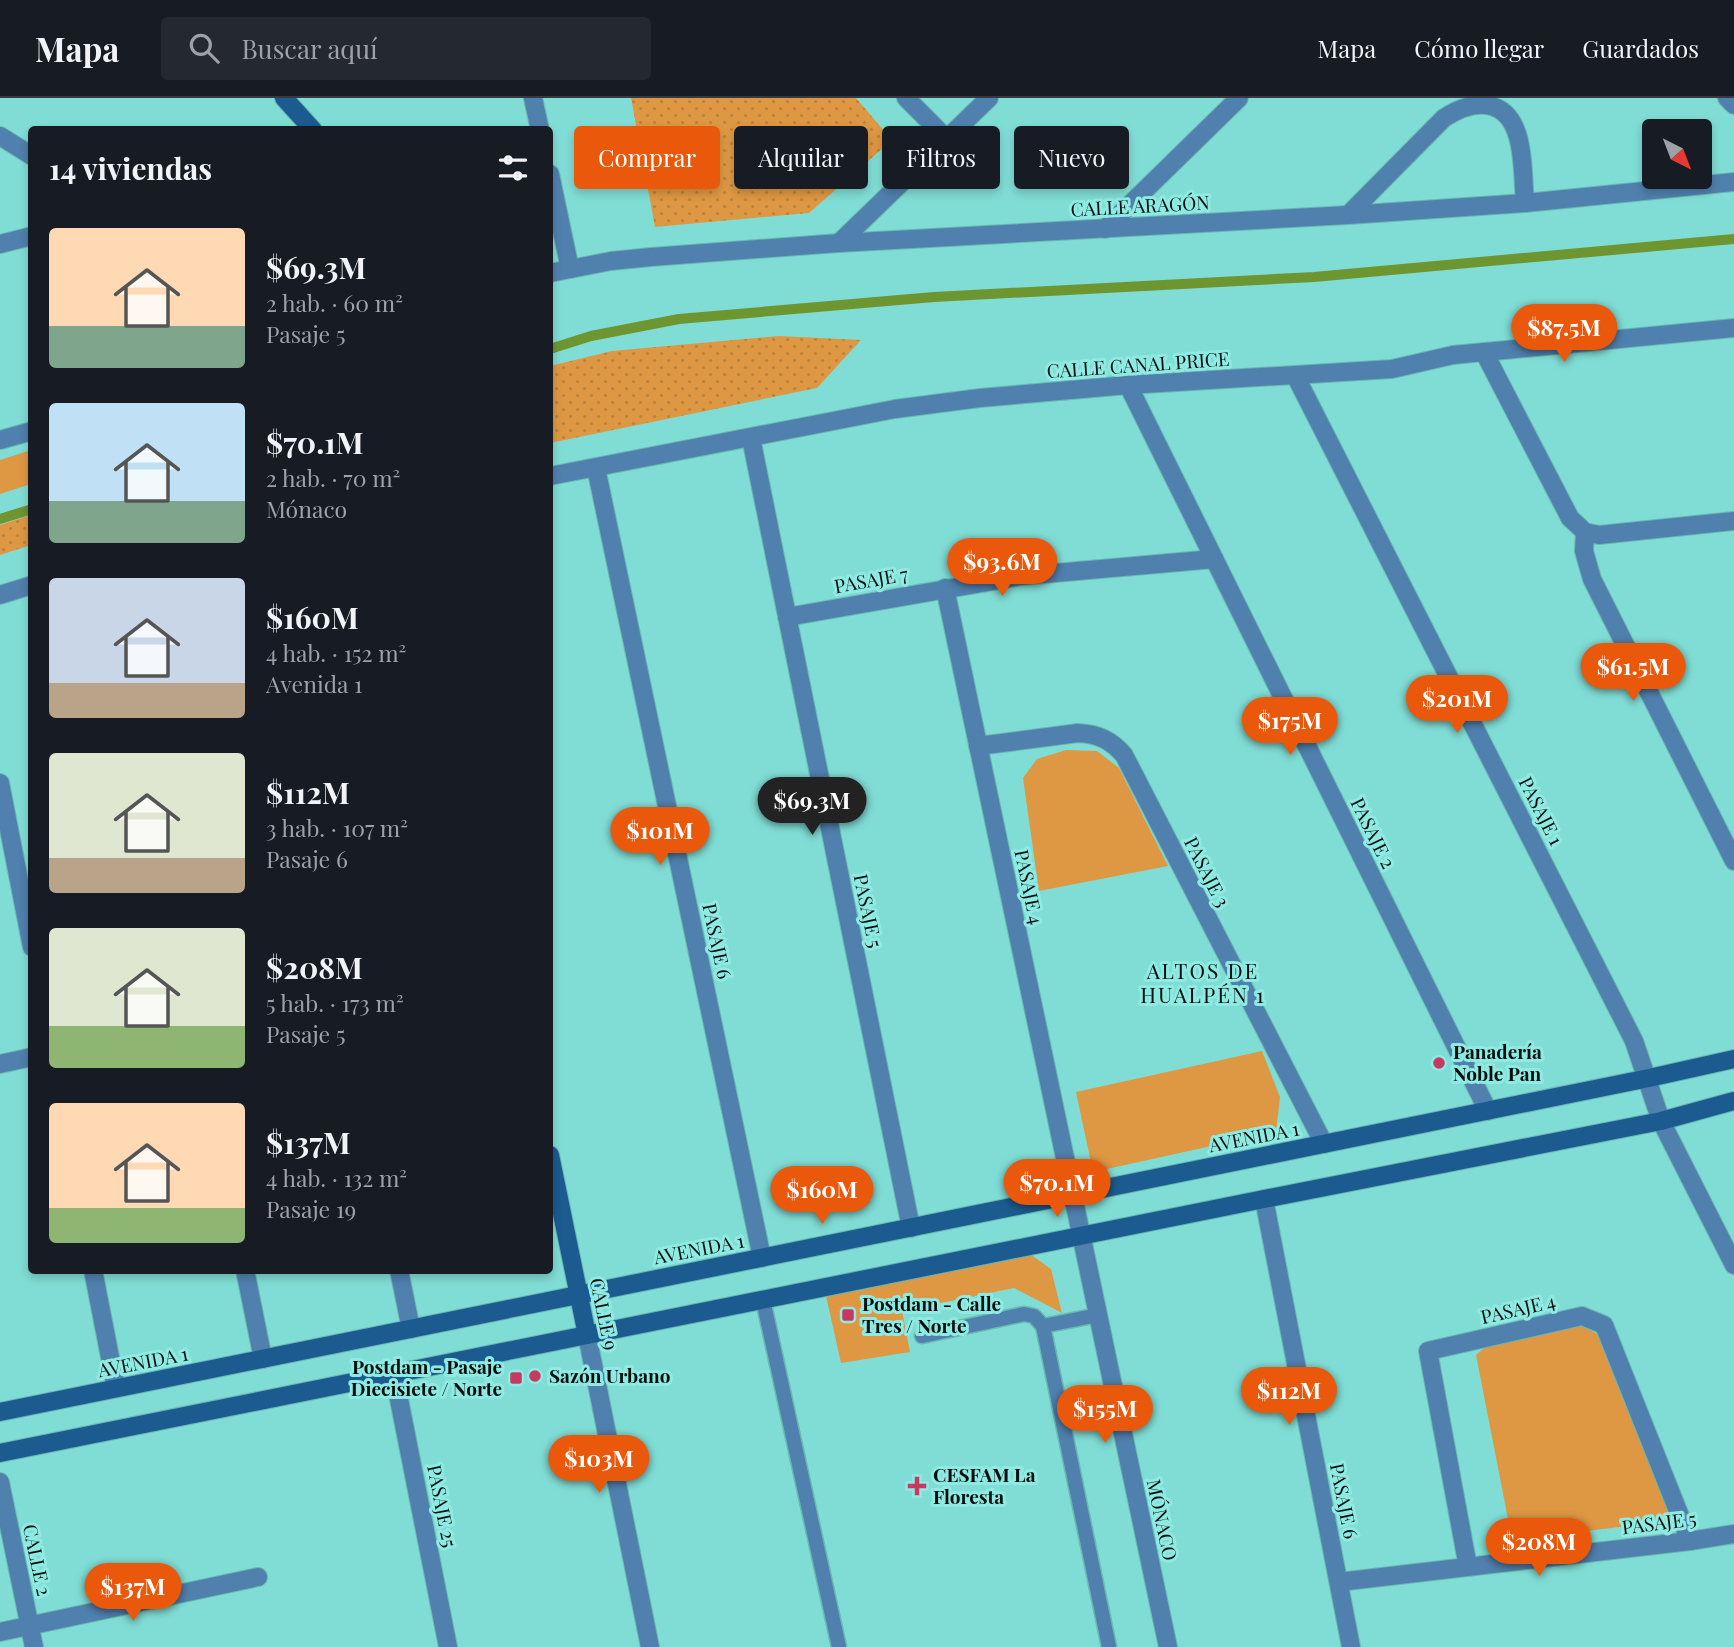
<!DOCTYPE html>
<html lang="es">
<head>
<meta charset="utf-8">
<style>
  body { margin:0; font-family:"Playfair Display",serif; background:#242831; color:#f1f3f6; height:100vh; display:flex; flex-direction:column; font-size:26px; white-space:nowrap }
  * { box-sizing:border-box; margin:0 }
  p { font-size:23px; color:#9ea1a6 }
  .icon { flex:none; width:38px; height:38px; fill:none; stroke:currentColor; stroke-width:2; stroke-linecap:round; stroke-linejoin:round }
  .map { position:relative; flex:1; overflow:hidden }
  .panel { position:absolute; left:28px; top:28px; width:525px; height:1148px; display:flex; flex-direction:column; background:#171b24; border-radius:7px; box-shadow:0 4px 10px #0003 }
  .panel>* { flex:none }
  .banner { position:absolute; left:574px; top:28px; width:665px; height:63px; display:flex; gap:14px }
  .needle { width:46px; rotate:138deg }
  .controls { position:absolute; left:1642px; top:21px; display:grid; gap:14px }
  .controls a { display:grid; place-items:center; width:70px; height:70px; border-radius:7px; background:#171b24; box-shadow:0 4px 10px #0003; font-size:35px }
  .price { position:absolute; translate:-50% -60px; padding:0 16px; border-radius:24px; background:#ea580c; color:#fff; font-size:23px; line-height:46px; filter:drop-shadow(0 2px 4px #0008) }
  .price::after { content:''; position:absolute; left:50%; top:42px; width:21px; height:16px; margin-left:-10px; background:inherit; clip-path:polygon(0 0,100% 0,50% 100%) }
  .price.on { background:#222; color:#fff }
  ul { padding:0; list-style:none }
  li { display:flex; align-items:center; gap:21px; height:175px; padding:0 21px }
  li span { display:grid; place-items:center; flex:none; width:196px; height:140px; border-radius:7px; color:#555 }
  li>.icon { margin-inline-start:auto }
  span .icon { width:84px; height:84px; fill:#fffc; stroke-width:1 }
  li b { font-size:30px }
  h2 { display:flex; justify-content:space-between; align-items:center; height:84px; padding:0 21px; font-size:30px }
  .chip { padding:0 24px; border-radius:7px; background:#171b24; box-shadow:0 4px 10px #0003; font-size:24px; line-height:63px }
  .chip.on { background:#ea580c; color:#fff }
  header { display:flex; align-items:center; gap:42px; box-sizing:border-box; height:98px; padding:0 35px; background:#171b24; border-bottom:2px solid #363941 }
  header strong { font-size:33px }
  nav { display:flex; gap:38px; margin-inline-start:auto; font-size:24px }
  .search { width:490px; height:63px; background:#242831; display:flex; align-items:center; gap:18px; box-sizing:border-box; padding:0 24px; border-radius:7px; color:#9ea1a6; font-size:26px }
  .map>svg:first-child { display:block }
  .grass { fill:#de9843 }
  .park { fill:url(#park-dots) }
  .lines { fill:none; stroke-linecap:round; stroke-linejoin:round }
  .stream { stroke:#6d9530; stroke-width:10 }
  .lane-casing { stroke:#69b8b1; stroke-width:17 }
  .street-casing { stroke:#69b8b1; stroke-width:20 }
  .secondary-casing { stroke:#69b8b1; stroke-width:20 }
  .lane { stroke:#5080ae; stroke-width:14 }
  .street { stroke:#5080ae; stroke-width:18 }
  .secondary { stroke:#1c5b90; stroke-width:18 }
  .poi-dot { fill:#c83961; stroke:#8eeae2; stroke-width:2.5 }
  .labels { text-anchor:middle; stroke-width:6; stroke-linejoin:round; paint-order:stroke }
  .street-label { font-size:19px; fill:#000f0d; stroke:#8eeae2 }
  .poi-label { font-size:19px; font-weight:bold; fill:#000f0d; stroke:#8eeae2; text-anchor:start }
  .neighbourhood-label { font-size:21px; letter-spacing:2px; fill:#000f0d; stroke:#8eeae2 }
</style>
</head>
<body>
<header>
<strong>Mapa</strong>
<div class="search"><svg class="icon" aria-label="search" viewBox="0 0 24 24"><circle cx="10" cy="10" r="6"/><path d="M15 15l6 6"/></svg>Buscar aquí</div>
<nav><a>Mapa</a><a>Cómo llegar</a><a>Guardados</a></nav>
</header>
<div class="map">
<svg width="1734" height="1549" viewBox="0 0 1734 1549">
  <defs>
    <pattern id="park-dots" width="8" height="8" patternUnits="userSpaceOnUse" patternTransform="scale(1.75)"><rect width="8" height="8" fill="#de9843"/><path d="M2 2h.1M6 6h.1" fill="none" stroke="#bd823a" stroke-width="1.8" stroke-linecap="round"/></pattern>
  </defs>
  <rect width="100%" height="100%" fill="#80ddd5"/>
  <g class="grass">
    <polygon points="31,352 31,386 0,396 0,362"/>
    <polygon points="1066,652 1097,653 1119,670 1168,768 1039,793 1023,680 1037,661"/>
    <polygon points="1262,953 1280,999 1276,1034 1093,1074 1076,994"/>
    <polygon points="1030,1156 1051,1171 1062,1215 1014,1190 902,1213 910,1254 841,1265 826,1198"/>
    <polygon points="1579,1226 1597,1236 1677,1422 1529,1440 1509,1426 1476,1257 1491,1244"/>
  </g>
  <g class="park">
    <polygon points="631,0 856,0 892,42 809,115 655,129"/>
    <polygon points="779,238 861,242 817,290 550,345 550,268 612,253"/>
    <polygon points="31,417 31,447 0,457 0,427"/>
  </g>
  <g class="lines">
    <g class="stream">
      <polyline points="550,251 591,238 679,221 934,199 1314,179 1734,141"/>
      <polyline points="0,421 32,411"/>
    </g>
    <defs>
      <g id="lane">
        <polyline points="763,1202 839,1549"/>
        <polyline points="1043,1228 1109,1549"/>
        <polyline points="922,1238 1024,1216 1034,1218 1043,1228 1098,1217"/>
      </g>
      <g id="street">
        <polyline points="533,0 540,32"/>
        <polyline points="906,0 947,41"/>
        <polyline points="1727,0 1734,7"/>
        <polyline points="0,38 32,58"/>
        <polyline points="550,76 570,171"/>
        <path d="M1348,117L1444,20C1475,0 1507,0 1518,39C1524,60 1523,84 1525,105"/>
        <polyline points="1105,131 1239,0"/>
        <polyline points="839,145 989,0"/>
        <polyline points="0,146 32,138"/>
        <polyline points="550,175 611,163 651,159 839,145 1348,117 1525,105 1734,84"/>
        <polyline points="1484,254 1570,420 1585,434 1599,437 1734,423"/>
        <polyline points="1296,279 1634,943 1661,1023 1734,1167"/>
        <polyline points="1128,287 1488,1013"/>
        <polyline points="751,340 911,1130"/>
        <polyline points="0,342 32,333"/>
        <polyline points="596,370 762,1160"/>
        <polyline points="550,378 895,311 980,300 1128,287 1392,271 1453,257 1734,230"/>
        <polyline points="1585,434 1584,453 1592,481 1734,763"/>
        <polyline points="945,490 1168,1549"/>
        <polyline points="0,497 32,487"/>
        <polyline points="787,519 1021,478 1214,461"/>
        <path d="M978,648L1078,635C1098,636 1111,642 1124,657L1324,1046"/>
        <polyline points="0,685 32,849"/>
        <polyline points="0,966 32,959"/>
        <polyline points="1264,1101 1351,1549"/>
        <polyline points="93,1172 116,1290"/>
        <polyline points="245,1172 263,1261"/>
        <polyline points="399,1172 411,1231"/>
        <polyline points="587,1237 650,1549"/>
        <polyline points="394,1276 448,1549"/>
        <polyline points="0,1384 34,1549"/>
        <polyline points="1468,1469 1428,1253 1582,1218 1604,1227 1690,1443"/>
        <polyline points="1339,1484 1690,1443 1734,1436"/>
        <polyline points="0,1534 258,1479"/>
      </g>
      <g id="secondary">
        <polyline points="284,0 313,32"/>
        <polyline points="550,1057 587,1237"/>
        <polyline points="0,1314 1649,980 1734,961"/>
        <polyline points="0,1355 1264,1101 1661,1023 1734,1003"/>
      </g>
    </defs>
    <use href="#lane" class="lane-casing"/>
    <use href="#street" class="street-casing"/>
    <use href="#secondary" class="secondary-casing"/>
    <use href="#lane" class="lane"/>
    <use href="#street" class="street"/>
    <use href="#secondary" class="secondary"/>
  </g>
  <g class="poi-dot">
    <circle cx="1439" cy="965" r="7"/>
    <rect x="841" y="1210" width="14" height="14" rx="3.5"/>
    <circle cx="535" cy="1278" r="7"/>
    <rect x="509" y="1273" width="14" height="14" rx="3.5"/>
    <path d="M913.5 1377.5h7v7h7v7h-7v7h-7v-7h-7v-7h7z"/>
  </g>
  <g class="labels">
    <g class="street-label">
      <text transform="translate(1140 108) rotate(-3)" y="7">CALLE ARAGÓN</text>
      <text transform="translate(1138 267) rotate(-4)" y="7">CALLE CANAL PRICE</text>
      <text transform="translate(871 482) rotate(-10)" y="7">PASAJE 7</text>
      <text transform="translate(1541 713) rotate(63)" y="7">PASAJE 1</text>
      <text transform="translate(1373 735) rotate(64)" y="7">PASAJE 2</text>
      <text transform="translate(1207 774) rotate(63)" y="7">PASAJE 3</text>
      <text transform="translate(1029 789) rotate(78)" y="7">PASAJE 4</text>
      <text transform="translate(868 813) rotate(78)" y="7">PASAJE 5</text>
      <text transform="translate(717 843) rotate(78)" y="7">PASAJE 6</text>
      <text transform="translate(1254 1039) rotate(-11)" y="7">AVENIDA 1</text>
      <text transform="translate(699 1151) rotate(-11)" y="7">AVENIDA 1</text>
      <text transform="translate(1518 1211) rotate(-13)" y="7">PASAJE 4</text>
      <text transform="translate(604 1216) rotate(78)" y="7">CALLE 9</text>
      <text transform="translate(143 1264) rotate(-11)" y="7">AVENIDA 1</text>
      <text transform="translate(1344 1403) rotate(79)" y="7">PASAJE 6</text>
      <text transform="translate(442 1408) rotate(79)" y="7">PASAJE 25</text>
      <text transform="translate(1162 1422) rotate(78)" y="7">MÓNACO</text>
      <text transform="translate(1659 1425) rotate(-7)" y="7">PASAJE 5</text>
      <text transform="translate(37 1462) rotate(78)" y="7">CALLE 2</text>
    </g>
    <g class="poi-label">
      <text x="1453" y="961">Panadería<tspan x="1453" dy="22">Noble Pan</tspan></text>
      <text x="862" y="1213">Postdam - Calle<tspan x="862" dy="22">Tres / Norte</tspan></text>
      <text x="502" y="1276" text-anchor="end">Postdam - Pasaje<tspan x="502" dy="22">Diecisiete / Norte</tspan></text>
      <text x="549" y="1285">Sazón Urbano</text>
      <text x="933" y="1384">CESFAM La<tspan x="933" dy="22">Floresta</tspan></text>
    </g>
    <g class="neighbourhood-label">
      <text x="1203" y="881">ALTOS DE<tspan x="1203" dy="24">HUALPÉN 1</tspan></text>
    </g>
  </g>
</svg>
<div class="controls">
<a><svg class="needle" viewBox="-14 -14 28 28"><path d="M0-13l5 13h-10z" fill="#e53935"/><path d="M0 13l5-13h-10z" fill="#9ea1a6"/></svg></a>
</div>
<b class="price" style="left:1564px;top:266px">$87.5M</b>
<b class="price" style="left:1002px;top:500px">$93.6M</b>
<b class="price" style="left:1633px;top:605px">$61.5M</b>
<b class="price" style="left:1457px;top:637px">$201M</b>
<b class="price" style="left:1290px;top:659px">$175M</b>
<b class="price on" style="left:812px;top:739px">$69.3M</b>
<b class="price" style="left:660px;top:769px">$101M</b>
<b class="price" style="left:1057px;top:1121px">$70.1M</b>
<b class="price" style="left:822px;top:1128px">$160M</b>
<b class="price" style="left:1289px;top:1329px">$112M</b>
<b class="price" style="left:1105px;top:1347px">$155M</b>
<b class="price" style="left:599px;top:1397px">$103M</b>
<b class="price" style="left:1539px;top:1480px">$208M</b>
<b class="price" style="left:133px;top:1525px">$137M</b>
<div class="banner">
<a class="chip on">Comprar</a>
<a class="chip">Alquilar</a>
<a class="chip">Filtros</a>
<a class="chip">Nuevo</a>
</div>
<section class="panel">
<h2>14 viviendas<svg class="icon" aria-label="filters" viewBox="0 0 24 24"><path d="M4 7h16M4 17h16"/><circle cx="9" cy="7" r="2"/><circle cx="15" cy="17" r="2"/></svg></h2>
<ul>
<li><span style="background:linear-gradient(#ffd9b3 70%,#7fa58c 0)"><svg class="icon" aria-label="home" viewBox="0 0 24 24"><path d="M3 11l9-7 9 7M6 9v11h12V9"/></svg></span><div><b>$69.3M</b><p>2 hab. · 60 m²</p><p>Pasaje 5</p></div></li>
<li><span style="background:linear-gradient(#bfe0f5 70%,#7fa58c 0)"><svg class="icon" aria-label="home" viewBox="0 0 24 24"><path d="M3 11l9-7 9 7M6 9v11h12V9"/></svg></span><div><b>$70.1M</b><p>2 hab. · 70 m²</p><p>Mónaco</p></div></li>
<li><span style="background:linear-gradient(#c9d6e8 75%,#b9a48a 0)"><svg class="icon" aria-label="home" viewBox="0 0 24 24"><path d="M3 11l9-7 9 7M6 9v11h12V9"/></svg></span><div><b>$160M</b><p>4 hab. · 152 m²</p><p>Avenida 1</p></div></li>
<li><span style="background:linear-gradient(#dfe7d0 75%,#b9a48a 0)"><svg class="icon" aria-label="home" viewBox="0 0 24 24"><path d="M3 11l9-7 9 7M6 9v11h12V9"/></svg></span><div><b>$112M</b><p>3 hab. · 107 m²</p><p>Pasaje 6</p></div></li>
<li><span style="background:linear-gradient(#dfe7d0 70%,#8fb573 0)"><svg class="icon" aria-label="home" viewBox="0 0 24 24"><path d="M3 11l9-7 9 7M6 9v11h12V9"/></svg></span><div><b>$208M</b><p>5 hab. · 173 m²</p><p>Pasaje 5</p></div></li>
<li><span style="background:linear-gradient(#ffd9b3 75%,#8fb573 0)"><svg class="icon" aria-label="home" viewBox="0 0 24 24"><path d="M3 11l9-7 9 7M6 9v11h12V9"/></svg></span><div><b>$137M</b><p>4 hab. · 132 m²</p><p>Pasaje 19</p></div></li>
</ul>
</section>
</div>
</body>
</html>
